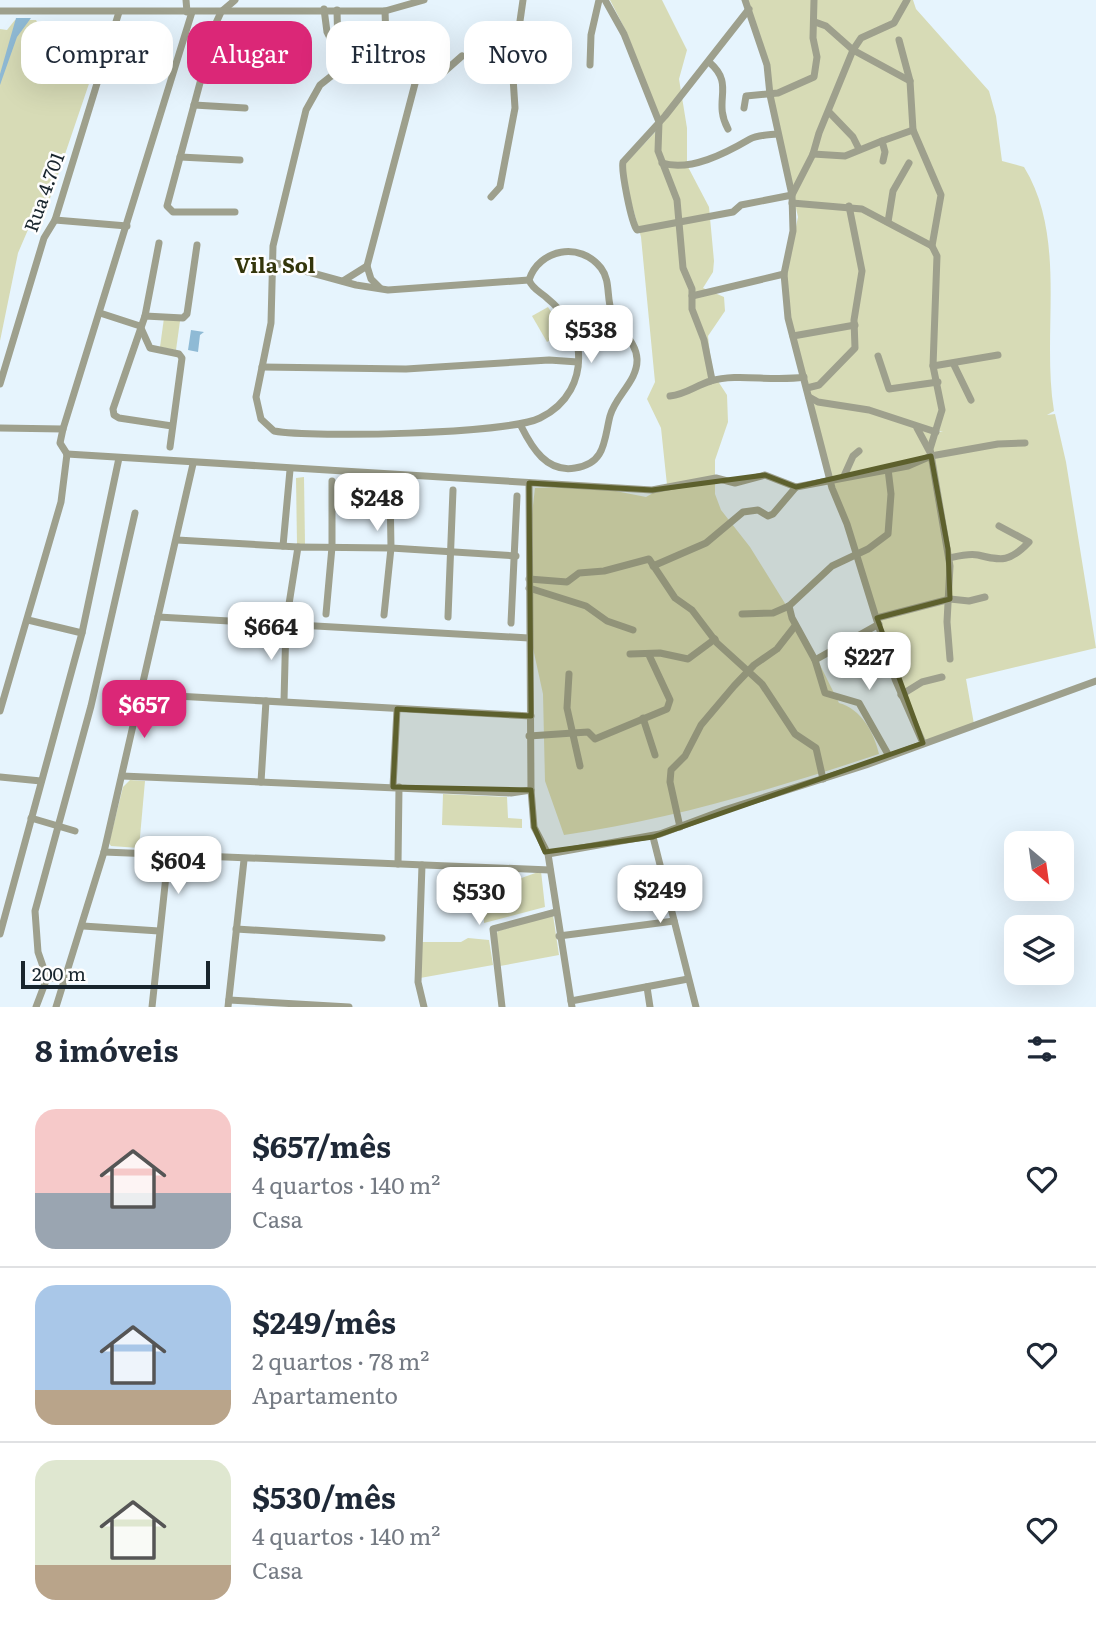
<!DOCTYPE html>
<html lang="pt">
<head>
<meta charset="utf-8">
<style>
  body { margin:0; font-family:Literata,serif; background:#f2f2f3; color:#1f2937; height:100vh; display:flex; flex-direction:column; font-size:26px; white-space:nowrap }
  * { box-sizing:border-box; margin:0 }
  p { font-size:23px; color:#747a83 }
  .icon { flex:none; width:38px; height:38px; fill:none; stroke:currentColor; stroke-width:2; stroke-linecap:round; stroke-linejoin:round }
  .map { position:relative; height:1007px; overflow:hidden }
  .sheet { display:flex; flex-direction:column; background:#fff; flex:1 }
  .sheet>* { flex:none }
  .guide { position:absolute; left:21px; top:21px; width:700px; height:63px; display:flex; gap:14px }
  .needle { width:46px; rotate:151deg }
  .tools { position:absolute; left:1004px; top:831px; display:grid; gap:14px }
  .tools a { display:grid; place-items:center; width:70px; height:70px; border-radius:14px; background:#fff; box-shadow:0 7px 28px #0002; font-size:35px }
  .scale { position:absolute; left:21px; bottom:18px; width:189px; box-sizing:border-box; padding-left:7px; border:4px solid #18252d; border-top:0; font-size:19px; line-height:24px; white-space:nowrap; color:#18252d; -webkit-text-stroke:5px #fefefe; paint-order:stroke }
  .price { position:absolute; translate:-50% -60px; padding:0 16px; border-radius:14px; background:#fff; color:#222; font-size:23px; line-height:46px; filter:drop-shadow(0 2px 4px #0008) }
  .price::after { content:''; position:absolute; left:50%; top:42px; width:21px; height:16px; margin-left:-10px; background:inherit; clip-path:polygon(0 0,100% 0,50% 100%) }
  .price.on { background:#db2777; color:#fff }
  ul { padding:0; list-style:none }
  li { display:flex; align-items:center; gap:21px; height:175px; padding:0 35px }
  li+li { border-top:2px solid #e0e1e3 }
  li span { display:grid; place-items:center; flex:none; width:196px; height:140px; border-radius:21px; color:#555 }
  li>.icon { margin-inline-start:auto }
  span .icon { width:84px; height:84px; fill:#fffc; stroke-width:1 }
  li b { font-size:30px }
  h2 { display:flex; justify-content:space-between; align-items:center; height:84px; padding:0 35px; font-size:30px }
  .pill { padding:0 24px; border-radius:21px; background:#fff; box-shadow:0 7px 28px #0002; font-size:24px; line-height:63px }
  .pill.on { background:#db2777; color:#fff }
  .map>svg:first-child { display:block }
  .green { fill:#d7dbb6 }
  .water { fill:#8fbad5 }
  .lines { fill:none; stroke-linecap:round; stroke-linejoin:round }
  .street { stroke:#9ea08d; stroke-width:7 }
  .marked { fill:#5d602d; fill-opacity:0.2; stroke:#5d602d; stroke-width:5; stroke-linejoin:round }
  .labels { text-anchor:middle; stroke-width:5; stroke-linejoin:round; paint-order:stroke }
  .street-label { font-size:19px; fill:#18252d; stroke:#fefefe }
  .neighbourhood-label { font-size:21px; font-weight:bold; fill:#33350b; stroke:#fefefe }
</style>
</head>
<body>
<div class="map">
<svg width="1096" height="1007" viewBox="0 0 1096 1007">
  <rect width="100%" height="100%" fill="#e6f4fd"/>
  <g class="green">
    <path d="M610,0H662L687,50L679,79L687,128V165L709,207L714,261L713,272L703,288L724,297L725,311L708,336L712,372L727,395L728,422L715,460V494L721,510L750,547L807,639L839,703C861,709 874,732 879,754C776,788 671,820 564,835L545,781L543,694L531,639L530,532L535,488L590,486L646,497L667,485L661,428L647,399L655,382L641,237L623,173L624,165L662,125L627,33Z"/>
    <path d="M748,0H913L916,9L989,91L996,116L1002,161L1024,167C1068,239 1041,332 1054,411L1047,415L1055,414L1066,462L1096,648L966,679L974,724L924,741C879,631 842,517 811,403L855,408L925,431L943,432L865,407L826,402L810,396L791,320L786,275L798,217L775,113L769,66Z"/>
    <polygon points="15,20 36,20 43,34 74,27 81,45 94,52 95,66 45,213 33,218 18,253 0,341 0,29 7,30"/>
    <polygon points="548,307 564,332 547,342 532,316"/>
    <polygon points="164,318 180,321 176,350 160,347"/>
    <polygon points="304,477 305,544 297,544 296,478"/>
    <polygon points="145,781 139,848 111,846 109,843 123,787 130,780"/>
    <polygon points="443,794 507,797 508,818 522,819 522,828 442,825"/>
    <polygon points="541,871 545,907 484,923 484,904 468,903 469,872 502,874 513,881"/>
    <polygon points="553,915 559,955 500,966 495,937 498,931"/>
    <polygon points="468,938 489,940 493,965 420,978 420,942 461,942"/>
  </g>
  <g class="water">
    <polygon points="16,18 31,18 17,37 0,85 0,74"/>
    <polygon points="191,330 204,332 200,335 198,352 188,350"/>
  </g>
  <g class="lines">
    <g class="street">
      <polyline points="186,0 187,12"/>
      <polyline points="605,0 624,34 659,122 658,151 677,200 683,268 692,289 692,309 704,340 712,380"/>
      <polyline points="745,0 767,65 770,95 792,195 793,231 784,274 788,318 832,488 847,524 895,679 923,743"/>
      <path d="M324,9L327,32L344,66L320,85L306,110L273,246L271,323L256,397L261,419L274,431C313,438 508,434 540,418C567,405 582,379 578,348C575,329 563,311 548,299C541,292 533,290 529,280C539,249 580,241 601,268C611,281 606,298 612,313C618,330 636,340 637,359C638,381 615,396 610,416C604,439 606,464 575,468C547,473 532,448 521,426"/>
      <path d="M749,9L665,116L623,162C621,170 631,222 637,230L733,212L741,205L792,195L813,154L819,133L853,50L910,81"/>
      <polyline points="337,10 338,49"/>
      <polyline points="0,11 385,11 424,0"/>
      <path d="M385,11C387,55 381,79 437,78L462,56"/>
      <polyline points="815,22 826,26 853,50 861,38 894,23 907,0"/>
      <polyline points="899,40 910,81 913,130 941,195 932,246"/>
      <polyline points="209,56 254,57"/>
      <path d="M709,62C736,85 712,100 728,129"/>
      <polyline points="590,65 591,35 599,0"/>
      <polyline points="194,105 245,108"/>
      <polyline points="744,108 746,96 778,93 814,77 817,57 813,38 814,0"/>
      <polyline points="829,112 853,137 859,149"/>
      <polyline points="813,154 845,156 882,141"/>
      <polyline points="180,157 240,160"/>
      <polyline points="883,161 885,152 882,141 913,130"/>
      <path d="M662,163C690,172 726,153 750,139C757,135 769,135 777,134"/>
      <polyline points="491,197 500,187 515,108 511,47 519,28 523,0"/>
      <polyline points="792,203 862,209 932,246 937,256 933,366 942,410 930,449 950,566 947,622 950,659"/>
      <polyline points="235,212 173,212 167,206 216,23 221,12 235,0"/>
      <polyline points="55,220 127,226"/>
      <polyline points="888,222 893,191 909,163"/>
      <polyline points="272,262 356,285 388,290 529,280"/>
      <polyline points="343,281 367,266"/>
      <polyline points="380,288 371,279 367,266 417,76"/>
      <polyline points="692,296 784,274"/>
      <polyline points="100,313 140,326"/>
      <polyline points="145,316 159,243"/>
      <polyline points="140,326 150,348 179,354 182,358 170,447"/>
      <polyline points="793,336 855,325"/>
      <polyline points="878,356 889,389 938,382"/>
      <polyline points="954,365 971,400"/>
      <polyline points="933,366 998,355"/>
      <polyline points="262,367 406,369 549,360 578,362"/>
      <polyline points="0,384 44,238 55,220 119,12"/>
      <polyline points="807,388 819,385 855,348 854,320 862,271 849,206"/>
      <path d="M670,396C687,394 696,385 711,381C737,373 773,382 804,377"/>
      <polyline points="809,397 818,402 869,410 936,432"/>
      <polyline points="172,426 119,418 114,415 113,409 145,316 183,318 187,314 197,245"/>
      <polyline points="0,428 63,429"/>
      <polyline points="917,428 931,454"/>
      <polyline points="67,454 652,490 716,478 735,483 765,475 796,487 908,466 931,456 998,444 1025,443"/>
      <polyline points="67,454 60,443 63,429 192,12"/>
      <polyline points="844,476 853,456 859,451"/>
      <polyline points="529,483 531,790 534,827 548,854 660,834 724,810 866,765 1096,681"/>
      <polyline points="177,540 298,547"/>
      <polyline points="283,546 290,470"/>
      <path d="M949,558C958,556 969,553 978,555C1002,561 1010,562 1029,542L999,526"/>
      <polyline points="653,566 706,543 743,512 758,510 768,516 773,514 796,487"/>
      <polyline points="529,579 567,582 579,573 604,571 649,559 675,598 692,610 717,643 762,684 795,734 816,748 823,779"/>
      <polyline points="529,588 586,606 607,621 633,630"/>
      <polyline points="789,606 792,618 815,660 825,693 859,703 889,756"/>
      <polyline points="326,614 332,547 332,481"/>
      <polyline points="742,614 773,613 789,606 832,566 868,549 888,534 891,494 888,469"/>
      <polyline points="384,615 391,548 516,556"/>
      <polyline points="158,617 529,638"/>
      <polyline points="448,617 453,490"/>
      <polyline points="877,618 950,599 969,601 985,597"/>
      <polyline points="28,620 82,633"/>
      <polyline points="511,623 517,496"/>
      <polyline points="630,654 660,653 688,659 715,639"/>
      <polyline points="815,660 879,624"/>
      <polyline points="569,674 567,708 580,766"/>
      <polyline points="141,694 531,716"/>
      <polyline points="901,695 922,682 942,677"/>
      <polyline points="284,701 286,623 298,547 391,548 390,487"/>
      <polyline points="0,711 61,502 67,454"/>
      <polyline points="643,718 655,755"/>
      <polyline points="529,736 588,732 595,739 667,709 670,700 649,655"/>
      <polyline points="122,776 511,793 531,790"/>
      <polyline points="0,777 41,781"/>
      <polyline points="261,782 266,701"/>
      <polyline points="393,787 397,709"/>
      <polyline points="31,818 75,831"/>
      <polyline points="680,827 670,782 671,770 685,756 701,725 734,686 754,665 777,649 795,626"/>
      <polyline points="653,837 696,1007"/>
      <polyline points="104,852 550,870"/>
      <polyline points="548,854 571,1001"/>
      <polyline points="398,864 399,787"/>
      <polyline points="422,865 418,982 424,1007"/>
      <polyline points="83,926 159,931"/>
      <polyline points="236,929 382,938"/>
      <polyline points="0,934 82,633 119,458"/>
      <polyline points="559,936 674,921"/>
      <polyline points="47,978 66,978"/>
      <polyline points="647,987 650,1007"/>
      <polyline points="229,1000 349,1007"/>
      <polyline points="36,1007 47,978 38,952 35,911 91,706 135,513"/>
      <polyline points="56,1007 104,852 193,464"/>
      <polyline points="152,1007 168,857"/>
      <polyline points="228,1007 244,860"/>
      <polyline points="502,1007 493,929 556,912"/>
      <polyline points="572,1007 571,1001 688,979"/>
    </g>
  </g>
  <path class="marked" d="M931,456L948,549L950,599L877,618L923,743L653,837L545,852L534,827L531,790L393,787L397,709L531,716L529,483L652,490L765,475L796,487Z"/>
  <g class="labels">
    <g class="street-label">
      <text transform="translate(44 192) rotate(-70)" y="7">Rua 4.701</text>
    </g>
    <g class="neighbourhood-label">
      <text x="275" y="273">Vila Sol</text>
    </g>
  </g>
</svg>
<div class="tools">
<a><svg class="needle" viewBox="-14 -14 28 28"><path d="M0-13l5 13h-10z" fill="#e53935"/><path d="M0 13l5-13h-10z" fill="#747a83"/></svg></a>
<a><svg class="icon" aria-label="layers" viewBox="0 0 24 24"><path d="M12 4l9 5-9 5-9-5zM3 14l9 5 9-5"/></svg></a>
</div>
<div class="scale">200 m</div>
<b class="price" style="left:591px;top:365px">$538</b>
<b class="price" style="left:377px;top:533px">$248</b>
<b class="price" style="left:271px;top:662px">$664</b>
<b class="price" style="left:869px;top:692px">$227</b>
<b class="price on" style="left:144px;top:740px">$657</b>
<b class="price" style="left:178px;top:896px">$604</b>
<b class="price" style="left:660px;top:925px">$249</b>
<b class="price" style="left:479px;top:927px">$530</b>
<div class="guide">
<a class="pill">Comprar</a>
<a class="pill on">Alugar</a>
<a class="pill">Filtros</a>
<a class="pill">Novo</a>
</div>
</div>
<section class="sheet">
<h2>8 imóveis<svg class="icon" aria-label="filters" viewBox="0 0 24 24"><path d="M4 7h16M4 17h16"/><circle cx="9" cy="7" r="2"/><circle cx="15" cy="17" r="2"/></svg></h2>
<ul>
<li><span style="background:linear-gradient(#f6c9c9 60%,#9aa5b1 0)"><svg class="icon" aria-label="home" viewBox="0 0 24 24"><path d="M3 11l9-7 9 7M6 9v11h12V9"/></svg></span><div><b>$657/mês</b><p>4 quartos · 140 m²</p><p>Casa</p></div><svg class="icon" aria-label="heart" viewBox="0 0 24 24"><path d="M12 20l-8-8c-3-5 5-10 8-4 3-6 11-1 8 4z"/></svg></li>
<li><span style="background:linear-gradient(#a9c7e8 75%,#b9a48a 0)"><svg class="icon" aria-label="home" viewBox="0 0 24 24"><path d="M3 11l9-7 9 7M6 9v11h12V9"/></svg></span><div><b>$249/mês</b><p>2 quartos · 78 m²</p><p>Apartamento</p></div><svg class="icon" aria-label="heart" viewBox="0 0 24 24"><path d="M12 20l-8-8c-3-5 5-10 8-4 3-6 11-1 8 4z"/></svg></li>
<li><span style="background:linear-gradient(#dfe7d0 75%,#b9a48a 0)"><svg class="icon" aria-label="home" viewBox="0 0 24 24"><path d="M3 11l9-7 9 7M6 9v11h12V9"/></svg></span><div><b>$530/mês</b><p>4 quartos · 140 m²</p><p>Casa</p></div><svg class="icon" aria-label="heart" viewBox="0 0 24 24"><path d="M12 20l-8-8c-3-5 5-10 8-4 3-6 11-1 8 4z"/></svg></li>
</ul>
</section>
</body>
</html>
